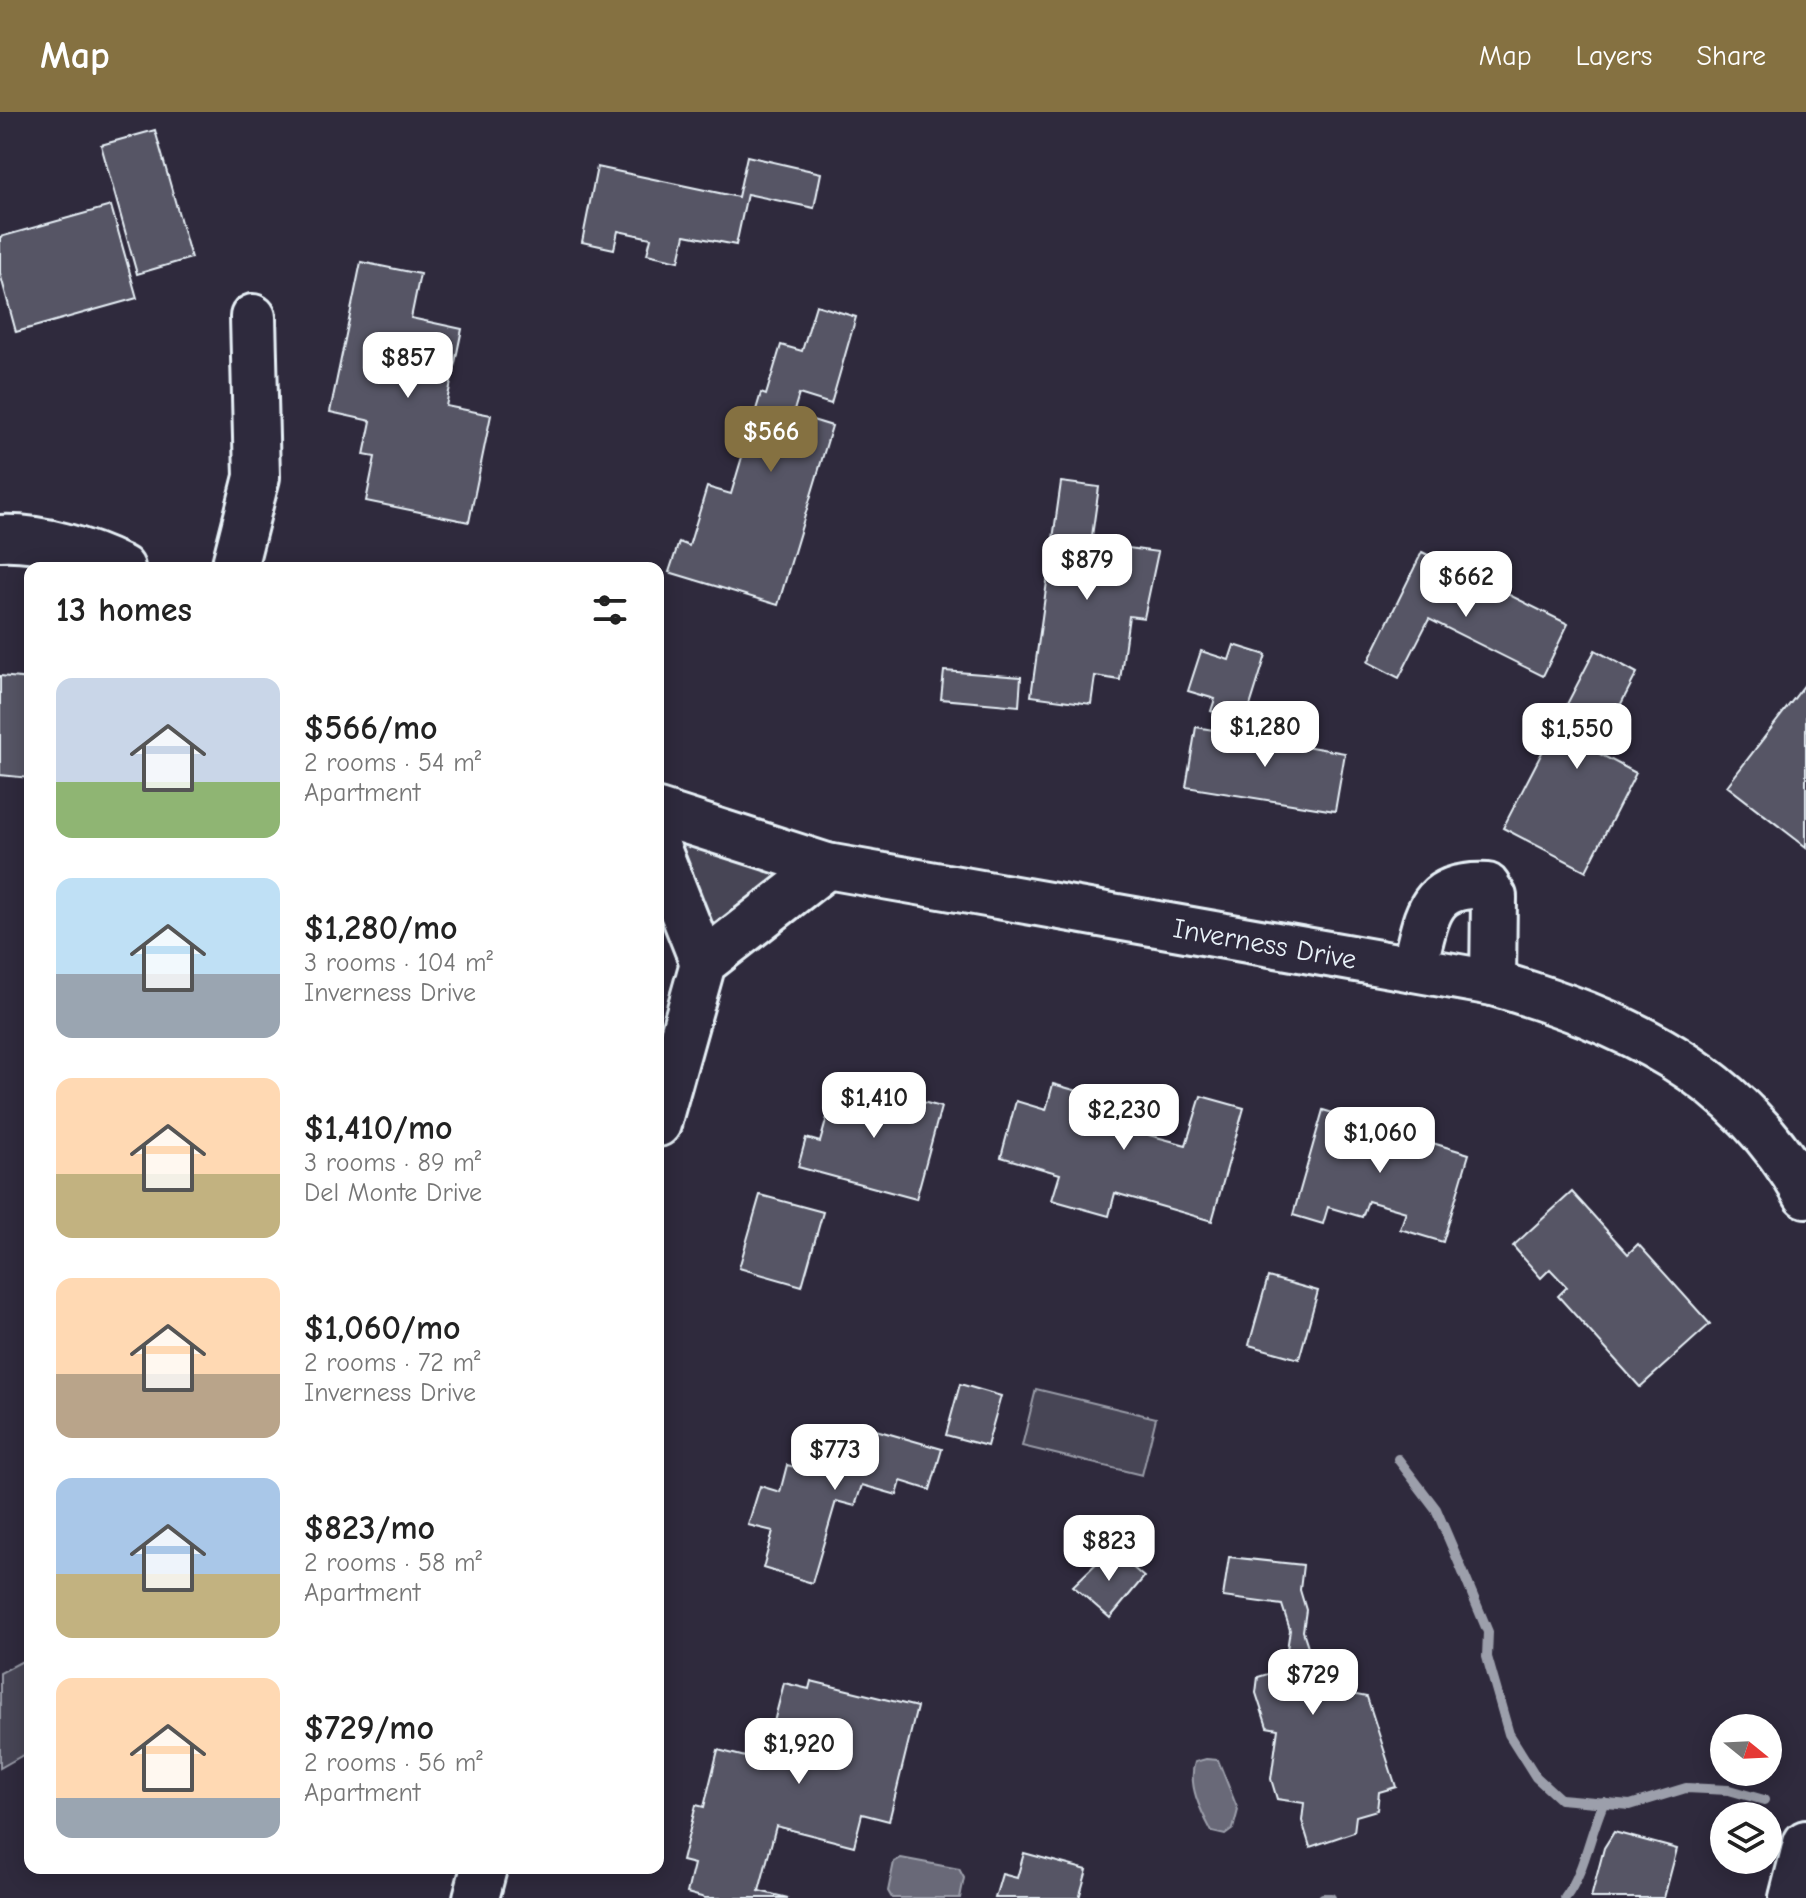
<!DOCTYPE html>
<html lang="en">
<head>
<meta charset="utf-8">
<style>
  body { margin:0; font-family:"Comic Neue",sans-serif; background:#f2f2f2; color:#222; height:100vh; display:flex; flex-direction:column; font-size:30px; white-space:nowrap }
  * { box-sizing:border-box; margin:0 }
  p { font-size:26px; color:#767676 }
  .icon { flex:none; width:44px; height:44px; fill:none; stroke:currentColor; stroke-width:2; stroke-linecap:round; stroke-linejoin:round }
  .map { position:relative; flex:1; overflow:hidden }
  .sheet { position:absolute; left:24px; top:450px; width:640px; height:1312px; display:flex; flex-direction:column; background:#fff; border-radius:16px; box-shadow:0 4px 20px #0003 }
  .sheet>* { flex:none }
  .needle { width:52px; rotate:108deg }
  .controls { position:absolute; left:1710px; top:1602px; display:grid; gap:16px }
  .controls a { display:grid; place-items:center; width:72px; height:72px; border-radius:50%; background:#fff; box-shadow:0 4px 20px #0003; font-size:40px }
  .price { position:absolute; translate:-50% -68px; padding:0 18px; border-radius:16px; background:#fff; color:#222; font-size:26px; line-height:52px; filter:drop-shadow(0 2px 4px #0008) }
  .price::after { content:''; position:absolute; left:50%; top:48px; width:24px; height:18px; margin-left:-12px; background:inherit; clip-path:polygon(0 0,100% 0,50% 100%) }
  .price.selected { background:#857141; color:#fff }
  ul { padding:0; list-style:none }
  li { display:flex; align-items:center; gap:24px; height:200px; padding:0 32px }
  li span { display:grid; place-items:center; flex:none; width:224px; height:160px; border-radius:16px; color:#555 }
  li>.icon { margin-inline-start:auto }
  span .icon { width:96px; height:96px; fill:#fffc; stroke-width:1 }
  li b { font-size:34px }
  h2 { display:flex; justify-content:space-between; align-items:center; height:96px; padding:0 32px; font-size:34px }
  header { display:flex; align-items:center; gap:48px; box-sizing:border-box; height:112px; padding:0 40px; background:#857141; color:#fff }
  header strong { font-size:38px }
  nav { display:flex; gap:44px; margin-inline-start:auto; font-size:28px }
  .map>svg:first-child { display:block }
  .green { fill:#464455; stroke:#979aa6; stroke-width:2 }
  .water { fill:#696978; stroke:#9c9fab; stroke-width:2 }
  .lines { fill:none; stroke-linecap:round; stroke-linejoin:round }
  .stream { stroke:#9c9fab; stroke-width:10 }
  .building { fill:#575565; stroke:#e8f1f8; stroke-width:2 }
  .minor-casing { stroke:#e8f1f8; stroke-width:50 }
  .minor { stroke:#2f2a3d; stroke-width:44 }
  .labels { text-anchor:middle; stroke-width:6; stroke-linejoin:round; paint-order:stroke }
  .street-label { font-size:28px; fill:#e8f1f8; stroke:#2f2a3d }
</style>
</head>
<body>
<header>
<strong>Map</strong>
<nav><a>Map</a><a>Layers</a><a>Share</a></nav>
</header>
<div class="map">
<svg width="1806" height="1786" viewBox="0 0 1806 1786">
  <rect width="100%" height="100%" fill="#2f2a3d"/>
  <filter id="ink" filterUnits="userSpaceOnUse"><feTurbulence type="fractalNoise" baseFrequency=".0125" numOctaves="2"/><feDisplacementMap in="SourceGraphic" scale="16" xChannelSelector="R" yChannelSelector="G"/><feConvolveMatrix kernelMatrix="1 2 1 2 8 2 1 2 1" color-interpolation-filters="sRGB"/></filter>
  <g filter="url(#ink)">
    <g class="green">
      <polygon points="690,728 768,753 779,762 776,779 711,819 676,748 681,732"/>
      <polygon points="1036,1277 1156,1306 1142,1363 1022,1334"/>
      <polygon points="30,1545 30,1639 0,1656 0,1561"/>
    </g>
    <g class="water">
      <path d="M1206,1647L1218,1648L1238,1698L1233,1717L1225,1723L1212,1720C1201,1699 1187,1673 1195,1650Z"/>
      <polygon points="901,1746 959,1757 964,1766 960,1786 892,1786 888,1779 894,1750"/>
    </g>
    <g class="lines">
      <g class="stream">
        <polyline points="1398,1347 1436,1397 1460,1453 1488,1520 1487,1545 1509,1622 1536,1665 1560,1687 1630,1693 1686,1676 1729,1678 1764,1688"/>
        <polyline points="1323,1786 1331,1786"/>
        <path d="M1565,1786C1584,1762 1590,1720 1604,1690"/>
      </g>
    </g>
    <g class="building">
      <polygon points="155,18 191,146 137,162 101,33"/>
      <polygon points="747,44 821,61 814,96 747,82 736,133 685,123 679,149 647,142 651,126 618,119 614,137 582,130 597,55 738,85"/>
      <polygon points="111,94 137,186 16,220 0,161 0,125"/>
      <polygon points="361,150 420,162 411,206 462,217 446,294 491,303 469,410 366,389 375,345 364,343 371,309 330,300"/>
      <polygon points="816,193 856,205 831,292 799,282 793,302 832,314 778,493 669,460 679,430 689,434 707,375 731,382 761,281 766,283 781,233 802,239"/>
      <polygon points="1061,370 1099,375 1091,431 1158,440 1144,506 1129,504 1120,568 1095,564 1091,592 1031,584"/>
      <polygon points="1422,440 1568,512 1543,564 1429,507 1399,566 1368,550"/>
      <polygon points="1234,533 1266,543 1245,610 1211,599 1215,587 1188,579 1201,539 1229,548"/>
      <polygon points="1595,538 1637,561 1596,640 1636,661 1586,759 1503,716"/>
      <polygon points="944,559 1021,565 1019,594 941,587"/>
      <polygon points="0,564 30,567 30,666 0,663"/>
      <polygon points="1806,571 1806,735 1727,674"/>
      <polygon points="1196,615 1345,641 1335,699 1186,675"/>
      <polygon points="838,967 941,995 916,1087 798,1055 806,1026 820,1030"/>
      <polygon points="1053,972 1155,1001 1149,1023 1186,1033 1201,984 1244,996 1212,1109 1115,1081 1109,1104 1052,1088 1060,1062 1001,1045 1016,989 1046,998"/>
      <polygon points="1323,998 1469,1042 1443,1130 1400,1117 1406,1100 1368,1089 1362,1105 1328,1095 1323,1112 1293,1103"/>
      <polygon points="1572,1080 1628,1142 1638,1132 1710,1212 1640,1275 1558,1184 1567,1175 1550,1157 1541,1166 1513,1134"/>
      <polygon points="760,1083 823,1100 802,1174 739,1156"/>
      <polygon points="1268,1165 1318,1179 1299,1247 1249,1233"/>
      <polygon points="960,1272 1001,1284 987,1334 946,1323"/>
      <polygon points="855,1312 942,1337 930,1378 901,1369 897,1383 862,1373 855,1394 836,1389 812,1471 763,1456 773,1419 748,1413 760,1374 780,1380 787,1353 810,1359 822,1320 850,1329"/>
      <polygon points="1111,1437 1144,1465 1110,1506 1073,1474"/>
      <polygon points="1229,1445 1303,1453 1300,1478 1306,1498 1303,1519 1313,1550 1337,1553 1346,1581 1367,1585 1396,1675 1379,1680 1377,1698 1356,1704 1354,1720 1310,1735 1302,1709 1304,1691 1277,1687 1271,1667 1278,1617 1267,1615 1256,1581 1258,1565 1284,1557 1290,1518 1282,1493 1223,1485"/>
      <polygon points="811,1569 917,1595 889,1709 862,1702 854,1734 776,1714 759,1779 788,1786 705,1786 687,1781 694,1752 682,1749 696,1693 704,1695 718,1638 777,1653 787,1613 774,1610 784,1571 809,1577"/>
      <polygon points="1614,1720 1677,1737 1664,1786 1591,1786 1604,1736"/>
      <polygon points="1024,1741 1087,1758 1079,1786 995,1786 1002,1762 1017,1766"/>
    </g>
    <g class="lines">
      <defs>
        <g id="minor">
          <path d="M0,426C40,424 87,439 122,456"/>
          <polyline points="234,456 257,365 253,205"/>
          <path d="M658,700L827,754L1493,871C1623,909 1737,959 1806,1083"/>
          <polyline points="658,737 703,851"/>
          <path d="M1413,857C1428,806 1424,771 1487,774L1494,785L1493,871"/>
          <polyline points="658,1012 703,851 827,754"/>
          <polyline points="476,1786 484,1756"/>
          <polyline points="1792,1786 1806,1731"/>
        </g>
      </defs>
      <use href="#minor" class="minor-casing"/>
      <use href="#minor" class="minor"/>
    </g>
  </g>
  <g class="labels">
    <g class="street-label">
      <text transform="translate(1265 831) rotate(10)" y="10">Inverness Drive</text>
    </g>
  </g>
</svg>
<div class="controls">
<a><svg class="needle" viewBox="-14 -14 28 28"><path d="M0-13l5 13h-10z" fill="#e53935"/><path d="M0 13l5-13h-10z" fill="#767676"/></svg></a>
<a><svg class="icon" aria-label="layers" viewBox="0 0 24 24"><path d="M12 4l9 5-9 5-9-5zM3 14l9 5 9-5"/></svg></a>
</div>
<b class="price" style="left:408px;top:288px">$857</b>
<b class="price selected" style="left:771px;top:362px">$566</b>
<b class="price" style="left:1087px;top:490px">$879</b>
<b class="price" style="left:1466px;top:507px">$662</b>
<b class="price" style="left:1265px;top:657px">$1,280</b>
<b class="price" style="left:1577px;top:659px">$1,550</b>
<b class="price" style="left:874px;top:1028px">$1,410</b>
<b class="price" style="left:1124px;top:1040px">$2,230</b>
<b class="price" style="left:1380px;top:1063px">$1,060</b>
<b class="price" style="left:835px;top:1380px">$773</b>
<b class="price" style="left:1109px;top:1471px">$823</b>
<b class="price" style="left:1313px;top:1605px">$729</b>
<b class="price" style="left:799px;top:1674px">$1,920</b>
<section class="sheet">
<h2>13 homes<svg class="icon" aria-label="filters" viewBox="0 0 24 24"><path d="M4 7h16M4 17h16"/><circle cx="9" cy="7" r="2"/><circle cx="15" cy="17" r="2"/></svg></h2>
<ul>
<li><span style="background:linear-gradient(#c9d6e8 65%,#8fb573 0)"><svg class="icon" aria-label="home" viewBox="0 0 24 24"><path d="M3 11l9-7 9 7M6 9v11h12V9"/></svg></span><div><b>$566/mo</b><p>2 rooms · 54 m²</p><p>Apartment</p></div></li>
<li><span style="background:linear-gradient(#bfe0f5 60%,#9aa5b1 0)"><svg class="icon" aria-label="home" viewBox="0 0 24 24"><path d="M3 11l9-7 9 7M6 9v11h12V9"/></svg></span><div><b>$1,280/mo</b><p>3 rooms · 104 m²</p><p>Inverness Drive</p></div></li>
<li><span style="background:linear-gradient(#ffd9b3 60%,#c2b280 0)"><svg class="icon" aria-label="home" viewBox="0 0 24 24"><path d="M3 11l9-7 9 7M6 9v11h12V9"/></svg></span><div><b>$1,410/mo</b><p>3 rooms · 89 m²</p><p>Del Monte Drive</p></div></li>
<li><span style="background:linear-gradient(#ffd9b3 60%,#b9a48a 0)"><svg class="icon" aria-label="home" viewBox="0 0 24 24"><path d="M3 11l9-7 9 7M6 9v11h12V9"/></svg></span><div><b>$1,060/mo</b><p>2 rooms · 72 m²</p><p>Inverness Drive</p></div></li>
<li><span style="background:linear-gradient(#a9c7e8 60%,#c2b280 0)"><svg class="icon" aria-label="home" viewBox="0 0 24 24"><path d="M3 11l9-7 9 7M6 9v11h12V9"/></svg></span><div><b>$823/mo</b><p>2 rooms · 58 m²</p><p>Apartment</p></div></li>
<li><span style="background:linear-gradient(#ffd9b3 75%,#9aa5b1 0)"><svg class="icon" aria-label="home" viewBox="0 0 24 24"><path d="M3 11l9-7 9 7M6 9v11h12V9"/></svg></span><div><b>$729/mo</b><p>2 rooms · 56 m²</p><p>Apartment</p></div></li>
</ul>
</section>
</div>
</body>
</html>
